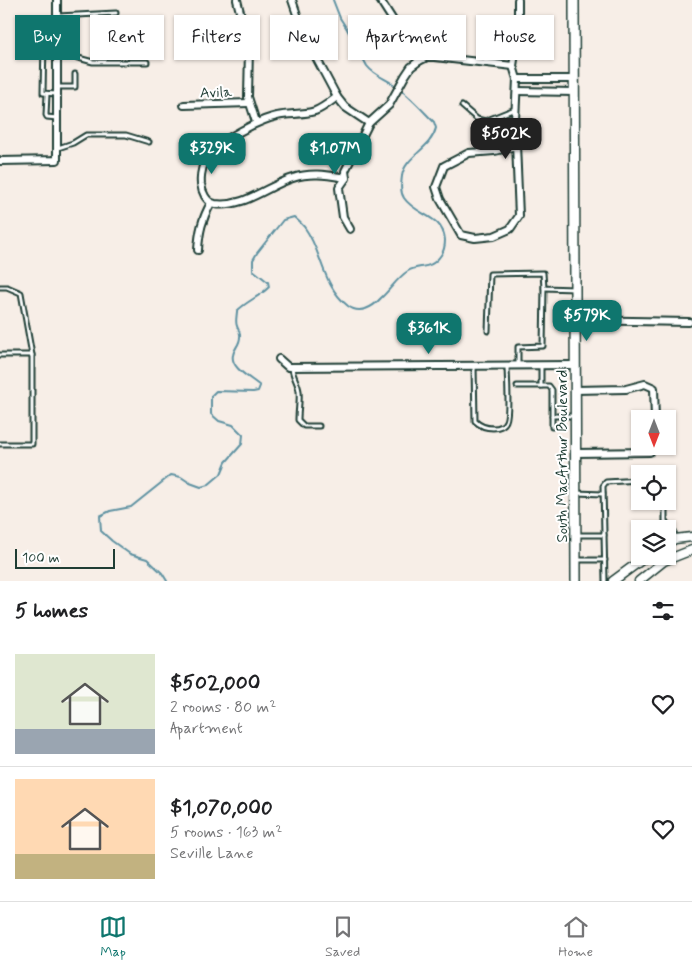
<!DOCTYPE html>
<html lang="en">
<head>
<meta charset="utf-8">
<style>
  body { margin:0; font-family:Mynerve,sans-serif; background:#f2f2f2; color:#202124; height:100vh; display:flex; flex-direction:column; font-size:19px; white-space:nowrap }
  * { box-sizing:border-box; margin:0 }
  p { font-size:16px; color:#757577 }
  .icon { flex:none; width:28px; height:28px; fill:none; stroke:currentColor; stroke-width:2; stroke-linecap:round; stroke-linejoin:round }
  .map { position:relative; height:581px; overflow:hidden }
  .side { display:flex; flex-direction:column; background:#fff; flex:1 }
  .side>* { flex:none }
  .banner { position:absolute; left:15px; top:15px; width:662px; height:45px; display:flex; gap:10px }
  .needle { width:32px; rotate:180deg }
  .buttons { position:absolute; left:631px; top:410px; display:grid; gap:10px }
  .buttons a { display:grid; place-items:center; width:45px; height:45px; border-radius:0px; background:#fff; box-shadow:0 1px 4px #0004; font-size:25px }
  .scale { position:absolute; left:15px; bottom:12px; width:100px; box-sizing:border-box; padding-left:5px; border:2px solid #1f3d34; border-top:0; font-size:14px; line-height:18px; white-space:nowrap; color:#1f3d34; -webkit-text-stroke:4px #fff; paint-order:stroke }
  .price { position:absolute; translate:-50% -42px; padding:0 11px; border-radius:10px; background:#0f766e; color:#fff; font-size:16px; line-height:32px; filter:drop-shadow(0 1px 2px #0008) }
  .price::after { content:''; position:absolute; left:50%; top:30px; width:15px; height:11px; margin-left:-8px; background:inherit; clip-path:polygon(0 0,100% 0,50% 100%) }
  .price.current { background:#222; color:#fff }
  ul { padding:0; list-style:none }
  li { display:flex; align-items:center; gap:15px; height:125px; padding:0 15px }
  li+li { border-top:1px solid #e0e0e0 }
  li span { display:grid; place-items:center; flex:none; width:140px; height:100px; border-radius:0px; color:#555 }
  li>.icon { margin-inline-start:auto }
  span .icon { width:60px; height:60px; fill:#fffc; stroke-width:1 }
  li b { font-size:21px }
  h2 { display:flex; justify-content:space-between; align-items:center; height:60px; padding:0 15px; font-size:21px }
  .pill { padding:0 18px; border-radius:0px; background:#fff; box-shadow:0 1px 4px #0004; font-size:18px; line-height:45px }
  .pill.current { background:#0f766e; color:#fff }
  .dock { display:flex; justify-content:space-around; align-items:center; height:70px; border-top:1px solid #e0e0e0; background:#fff; font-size:14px; color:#757577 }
  .dock a { display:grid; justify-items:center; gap:2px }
  .dock .current { color:#0f766e }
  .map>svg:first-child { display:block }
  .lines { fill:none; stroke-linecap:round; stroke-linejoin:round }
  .stream { stroke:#5f92a2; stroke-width:2 }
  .service-casing { stroke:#1f3d34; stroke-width:7 }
  .minor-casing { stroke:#1f3d34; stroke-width:10 }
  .tertiary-casing { stroke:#1f3d34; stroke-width:11 }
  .secondary-casing { stroke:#1f3d34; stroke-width:12 }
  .service { stroke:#fff; stroke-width:3 }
  .minor { stroke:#fff; stroke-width:6 }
  .tertiary { stroke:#fff; stroke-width:8 }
  .secondary { stroke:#fff; stroke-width:9 }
  .labels { text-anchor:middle; stroke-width:4; stroke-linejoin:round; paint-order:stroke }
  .street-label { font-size:15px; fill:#1f3d34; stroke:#fff }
</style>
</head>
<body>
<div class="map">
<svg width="692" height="581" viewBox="0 0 692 581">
  <rect width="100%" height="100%" fill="#f7eee7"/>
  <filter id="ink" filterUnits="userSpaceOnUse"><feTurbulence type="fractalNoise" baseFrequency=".02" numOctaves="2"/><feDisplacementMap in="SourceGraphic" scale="10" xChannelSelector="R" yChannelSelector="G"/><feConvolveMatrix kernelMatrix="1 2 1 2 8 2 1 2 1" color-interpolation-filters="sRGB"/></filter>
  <g filter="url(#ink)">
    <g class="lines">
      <path class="stream" d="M167,581L162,573L147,559L130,554L112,541L101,531L100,516L110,511L131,507L171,475L181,477L190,483L201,487L208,485L221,474L226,462L242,444L243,435L233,425L219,421L211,414V396L216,391L253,392L258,391L260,386C251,378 230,368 233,355C234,348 240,345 240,337C241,332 238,330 237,326C235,322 237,315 237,311C248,300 258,298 269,287L268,282L253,270V260L257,253L283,220L294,217C297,220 302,224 305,228C323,253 321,284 348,306C360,315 373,307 381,298C390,290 398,277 408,271C420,264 430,271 441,255C444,251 445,245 445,240C443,215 416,216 404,198C400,192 401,184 402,176C405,156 431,149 436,128L434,122C421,109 408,94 393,84C384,78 374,75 367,66L347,29L340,18L333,0"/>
      <defs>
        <g id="service">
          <polyline points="58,16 116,13"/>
          <polyline points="44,41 44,25 57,25"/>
          <polyline points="58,55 71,56 93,62 147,62"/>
          <polyline points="58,87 75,87 75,74"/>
          <polyline points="47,94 46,115 47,117 57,118"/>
          <polyline points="56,94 43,93 44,41 57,41"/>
          <polyline points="462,106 477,119 485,121 515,109"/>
          <polyline points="58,148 73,143 86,135 126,135 149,142"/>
          <polyline points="0,287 7,287 21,293 32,355 32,444 0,444"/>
          <polyline points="488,331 490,274 543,273 544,288 575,289"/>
          <polyline points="0,355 32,355"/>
          <polyline points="518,365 518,347 543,346 544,288"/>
          <path d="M474,366L475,421C480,426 486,428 493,428C498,428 504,426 506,421C510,413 507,377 507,366"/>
          <path d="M292,367C292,376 298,382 299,391C300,401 298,410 298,420L304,426H319"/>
          <polyline points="517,386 549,386 552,390 552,427"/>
          <polyline points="541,386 541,366"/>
          <polyline points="552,416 575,416"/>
          <polyline points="576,493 603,494"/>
          <polyline points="665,501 665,521 674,532 675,539"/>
          <polyline points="577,535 604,535"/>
          <polyline points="578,560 605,560"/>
          <polyline points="605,581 603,486 606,482 640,480"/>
        </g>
        <g id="minor">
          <polyline points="237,0 249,48 248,97 256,122"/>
          <polyline points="292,0 304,35 337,97 345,107 369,123"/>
          <polyline points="380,0 419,61 427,57 435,57 513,66"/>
          <path d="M181,29C210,42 215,39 245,32"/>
          <polyline points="517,79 574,79"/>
          <polyline points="517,91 574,92"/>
          <path d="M337,97C330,102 323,108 315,111C303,115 289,113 277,116C259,120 220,140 209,155C203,162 200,174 201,184C202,192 206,202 215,204C244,208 267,186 293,178C311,172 327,175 346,178"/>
          <polyline points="184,105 249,103"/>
          <polyline points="517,146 494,151 469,153 444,166 436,187 440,199 461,235 475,238 494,236 510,229 519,216 515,120 517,79 513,66 518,34 518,0"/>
          <polyline points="0,161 57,160 57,0"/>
          <polyline points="350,229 343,217 339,188 346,178 345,171 369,123 389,105 405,76 411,67 419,61"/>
          <path d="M198,250C199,232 202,219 211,203"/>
          <polyline points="575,320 689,322"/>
          <polyline points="279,359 288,367 575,365"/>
          <polyline points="575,390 626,389 645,384 654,388 655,419"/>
          <polyline points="576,453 650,452 653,446"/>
        </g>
        <g id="tertiary">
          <polyline points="668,543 675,539 692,537"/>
          <polyline points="613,581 647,556"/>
          <polyline points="639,581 664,561 692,550"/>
        </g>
        <polyline id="secondary" points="574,0 576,581"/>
      </defs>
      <use href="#service" class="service-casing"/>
      <use href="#minor" class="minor-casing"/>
      <use href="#tertiary" class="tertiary-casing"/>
      <use href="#secondary" class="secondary-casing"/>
      <use href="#service" class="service"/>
      <use href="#minor" class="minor"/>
      <use href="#tertiary" class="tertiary"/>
      <use href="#secondary" class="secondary"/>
    </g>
  </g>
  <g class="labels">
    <g class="street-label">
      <text transform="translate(216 92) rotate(-2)" y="5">Avila</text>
      <text transform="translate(562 456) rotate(-90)" y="5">South MacArthur Boulevard</text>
    </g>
  </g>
</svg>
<div class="buttons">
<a><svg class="needle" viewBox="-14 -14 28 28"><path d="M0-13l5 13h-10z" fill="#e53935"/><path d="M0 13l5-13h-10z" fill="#757577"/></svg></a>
<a><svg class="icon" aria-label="locate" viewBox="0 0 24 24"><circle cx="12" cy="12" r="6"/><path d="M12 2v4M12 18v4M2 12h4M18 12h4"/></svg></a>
<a><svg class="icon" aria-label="layers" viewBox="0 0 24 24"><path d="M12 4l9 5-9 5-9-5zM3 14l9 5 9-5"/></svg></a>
</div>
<div class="scale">100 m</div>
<b class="price current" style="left:506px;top:160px">$502K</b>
<b class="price" style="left:212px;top:175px">$329K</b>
<b class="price" style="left:335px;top:175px">$1.07M</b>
<b class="price" style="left:587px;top:342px">$579K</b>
<b class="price" style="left:429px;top:355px">$361K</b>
<div class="banner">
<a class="pill current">Buy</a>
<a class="pill">Rent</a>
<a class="pill">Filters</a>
<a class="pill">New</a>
<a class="pill">Apartment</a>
<a class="pill">House</a>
</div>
</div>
<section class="side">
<h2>5 homes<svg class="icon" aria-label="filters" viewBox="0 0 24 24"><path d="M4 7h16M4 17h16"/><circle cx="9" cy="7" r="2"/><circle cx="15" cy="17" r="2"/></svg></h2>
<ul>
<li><span style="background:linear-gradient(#dfe7d0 75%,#9aa5b1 0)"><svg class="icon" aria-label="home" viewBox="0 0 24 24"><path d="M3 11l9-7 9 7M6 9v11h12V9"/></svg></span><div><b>$502,000</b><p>2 rooms · 80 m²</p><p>Apartment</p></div><svg class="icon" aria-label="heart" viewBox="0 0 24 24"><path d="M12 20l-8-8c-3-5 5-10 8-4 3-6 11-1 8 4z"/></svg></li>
<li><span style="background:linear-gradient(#ffd9b3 75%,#c2b280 0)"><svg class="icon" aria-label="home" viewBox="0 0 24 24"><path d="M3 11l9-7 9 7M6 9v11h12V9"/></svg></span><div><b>$1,070,000</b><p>5 rooms · 163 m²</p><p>Seville Lane</p></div><svg class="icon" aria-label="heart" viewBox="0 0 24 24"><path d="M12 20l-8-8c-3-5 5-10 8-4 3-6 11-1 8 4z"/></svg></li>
</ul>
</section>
<nav class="dock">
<a class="current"><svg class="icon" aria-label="map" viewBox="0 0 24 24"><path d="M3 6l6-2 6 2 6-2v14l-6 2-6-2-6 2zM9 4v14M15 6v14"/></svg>Map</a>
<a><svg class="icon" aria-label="saved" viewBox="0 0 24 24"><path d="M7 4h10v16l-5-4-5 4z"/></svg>Saved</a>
<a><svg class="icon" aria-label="home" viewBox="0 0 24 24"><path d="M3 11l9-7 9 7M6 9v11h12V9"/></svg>Home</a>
</nav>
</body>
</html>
